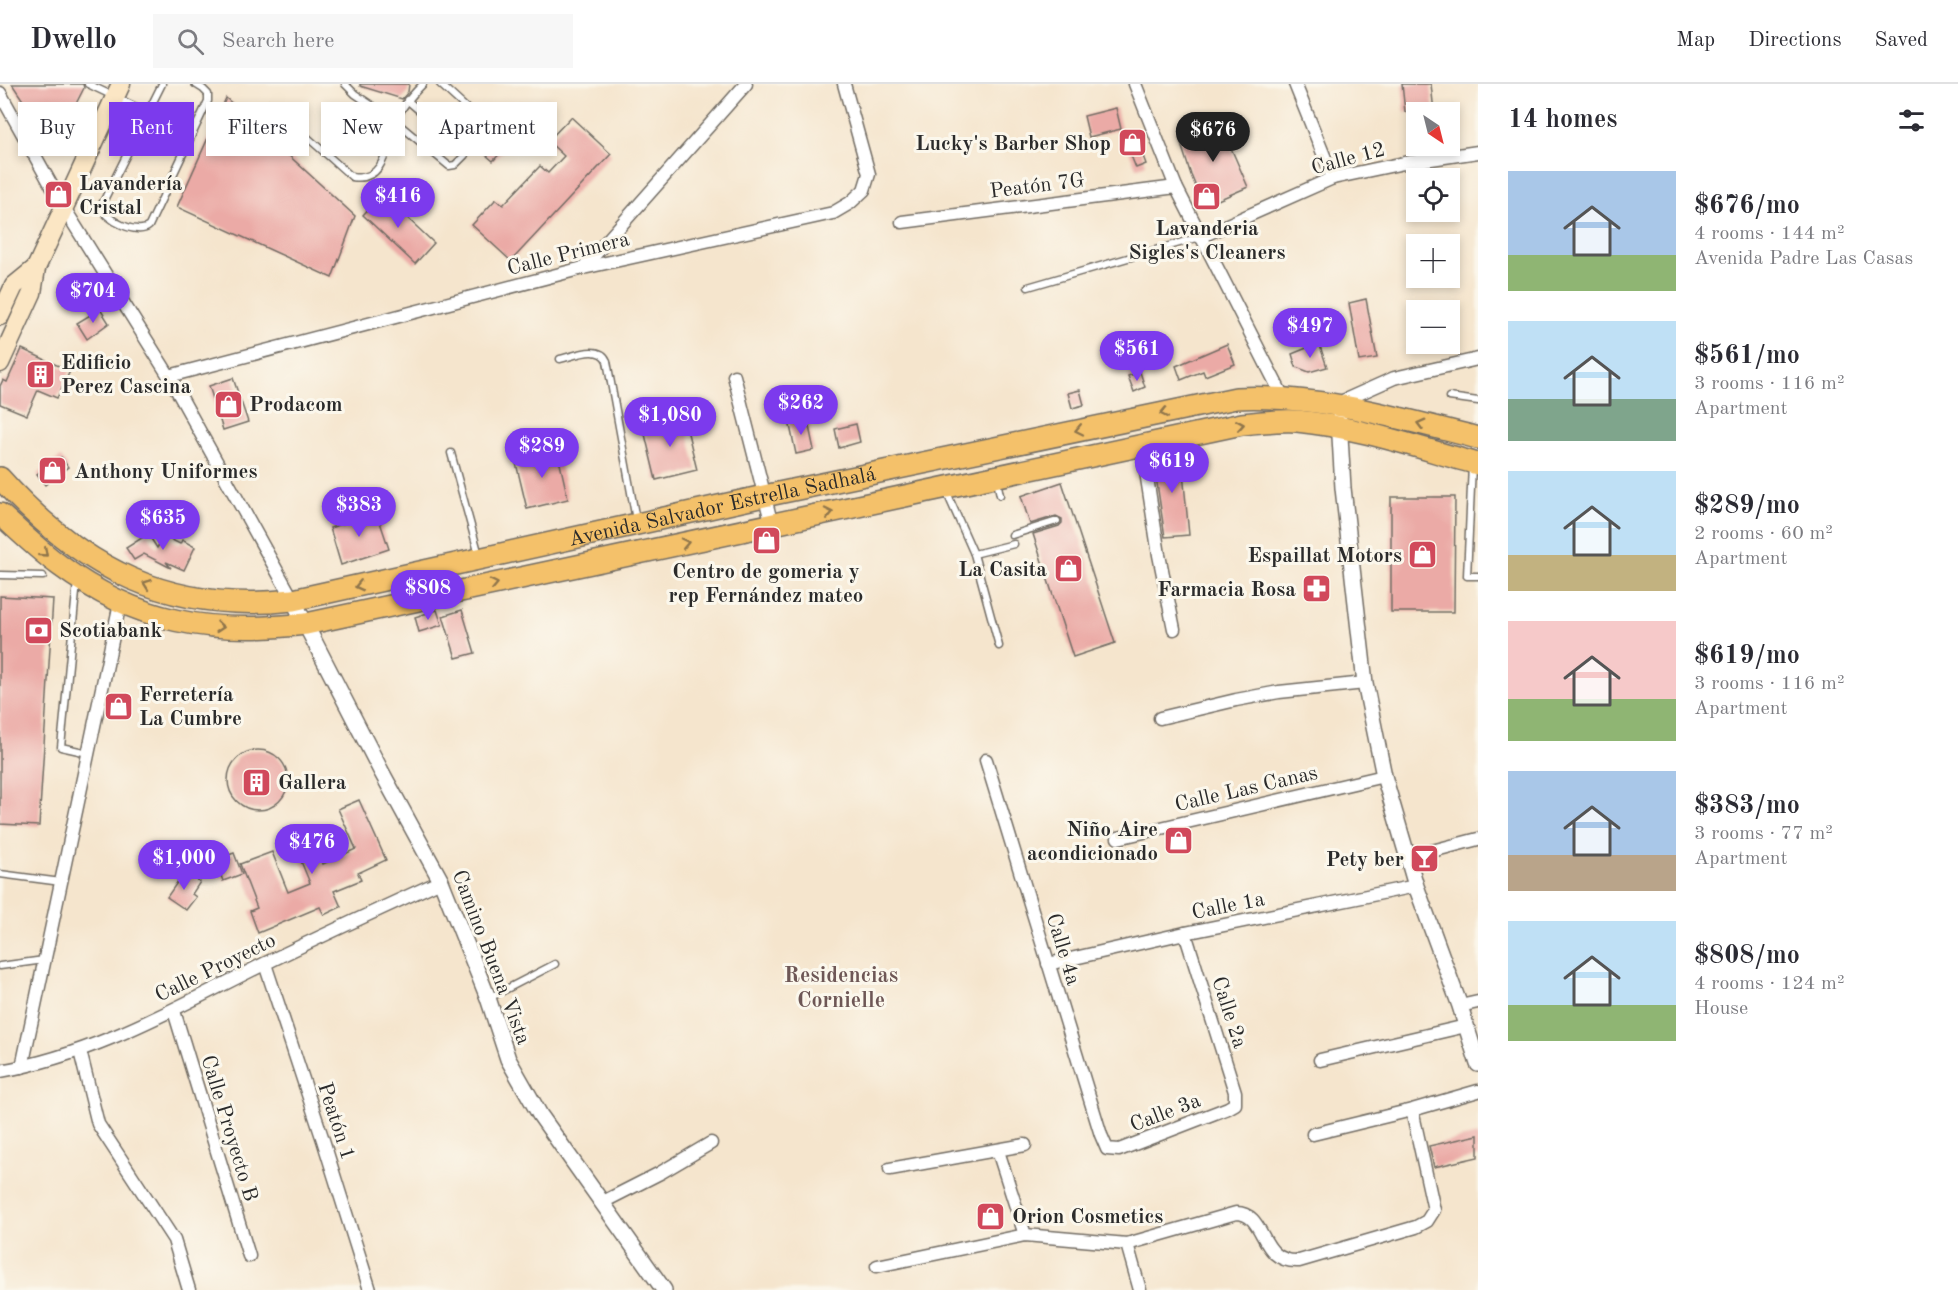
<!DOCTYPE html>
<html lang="en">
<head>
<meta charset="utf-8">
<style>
  body { margin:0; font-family:"Old Standard TT",serif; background:#f7f7f7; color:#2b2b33; height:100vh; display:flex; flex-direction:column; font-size:22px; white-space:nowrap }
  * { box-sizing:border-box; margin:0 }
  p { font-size:20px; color:#7c7c81 }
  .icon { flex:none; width:33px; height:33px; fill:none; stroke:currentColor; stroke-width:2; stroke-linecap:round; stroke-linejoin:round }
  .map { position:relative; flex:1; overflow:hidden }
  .details { display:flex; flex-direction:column; background:#fff; width:480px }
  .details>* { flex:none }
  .top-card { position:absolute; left:18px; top:18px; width:570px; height:54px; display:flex; gap:12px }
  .needle { width:39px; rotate:145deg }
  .buttons { position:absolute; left:1406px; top:18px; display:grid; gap:12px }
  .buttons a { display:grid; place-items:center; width:54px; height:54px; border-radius:0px; background:#fff; box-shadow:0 3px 9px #0003; font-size:30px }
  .price { position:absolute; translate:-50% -51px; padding:0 14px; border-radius:21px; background:#7c3aed; color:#fff; font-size:20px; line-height:39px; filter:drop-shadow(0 2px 3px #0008) }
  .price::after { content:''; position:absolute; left:50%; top:36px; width:18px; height:14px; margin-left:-9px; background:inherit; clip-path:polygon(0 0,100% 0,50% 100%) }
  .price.active { background:#222; color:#fff }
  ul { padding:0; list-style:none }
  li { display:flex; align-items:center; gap:18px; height:150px; padding:0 30px }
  li span { display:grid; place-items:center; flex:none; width:168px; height:120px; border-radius:0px; color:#555 }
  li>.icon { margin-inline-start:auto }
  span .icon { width:72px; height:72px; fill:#fffc; stroke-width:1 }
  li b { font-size:26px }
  h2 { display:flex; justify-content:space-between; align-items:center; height:72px; padding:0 30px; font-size:26px }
  .tag { padding:0 21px; border-radius:0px; background:#fff; box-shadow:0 3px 9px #0003; font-size:21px; line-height:54px }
  .tag.active { background:#7c3aed; color:#fff }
  header { display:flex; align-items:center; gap:36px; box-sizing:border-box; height:84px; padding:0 30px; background:#fff; border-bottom:2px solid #e1e1e2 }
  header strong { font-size:28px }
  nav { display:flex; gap:33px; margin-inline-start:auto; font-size:21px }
  .search { width:420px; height:54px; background:#f7f7f7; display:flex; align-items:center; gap:15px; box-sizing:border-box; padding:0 21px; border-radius:0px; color:#7c7c81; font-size:22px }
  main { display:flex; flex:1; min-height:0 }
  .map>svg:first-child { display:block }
  .building { fill:#ebaaa6 }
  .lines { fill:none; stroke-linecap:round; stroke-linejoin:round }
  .service-casing { stroke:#726c64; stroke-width:9 }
  .minor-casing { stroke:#726c64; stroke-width:15 }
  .tertiary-casing { stroke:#726c64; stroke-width:18 }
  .secondary-casing { stroke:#726c64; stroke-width:21 }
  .trunk-casing { stroke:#726c64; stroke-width:24 }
  .service { stroke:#fff; stroke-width:6 }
  .minor { stroke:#fff; stroke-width:12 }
  .tertiary { stroke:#fff; stroke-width:15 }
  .secondary { stroke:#fbe6c4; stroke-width:18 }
  .trunk { stroke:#f4c16b; stroke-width:21 }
  .oneway { stroke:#90764b }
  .labels { text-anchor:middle; stroke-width:6; stroke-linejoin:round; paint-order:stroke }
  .poi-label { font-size:21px; font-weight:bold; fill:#2b2b2b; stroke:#fbf7ec; text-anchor:start }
  .street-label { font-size:21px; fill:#2b2b2b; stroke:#fbf7ec }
  .neighbourhood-label { font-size:22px; font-weight:bold; fill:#6e5756; stroke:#fbf7ec }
</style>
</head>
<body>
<header>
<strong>Dwello</strong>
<div class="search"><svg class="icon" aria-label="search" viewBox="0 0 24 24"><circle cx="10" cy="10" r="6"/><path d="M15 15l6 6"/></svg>Search here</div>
<nav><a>Map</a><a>Directions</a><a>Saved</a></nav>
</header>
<main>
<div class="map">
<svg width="1478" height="1206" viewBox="0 0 1478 1206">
  <rect width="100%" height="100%" fill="#fbf7ec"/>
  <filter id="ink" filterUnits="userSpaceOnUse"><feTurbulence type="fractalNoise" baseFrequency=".0167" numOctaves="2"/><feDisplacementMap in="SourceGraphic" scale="12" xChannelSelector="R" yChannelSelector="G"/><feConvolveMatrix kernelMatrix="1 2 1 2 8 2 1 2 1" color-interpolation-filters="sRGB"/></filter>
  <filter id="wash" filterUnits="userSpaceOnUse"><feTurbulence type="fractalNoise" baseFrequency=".008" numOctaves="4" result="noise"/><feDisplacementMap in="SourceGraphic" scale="24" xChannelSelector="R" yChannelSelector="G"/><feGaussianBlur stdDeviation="1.35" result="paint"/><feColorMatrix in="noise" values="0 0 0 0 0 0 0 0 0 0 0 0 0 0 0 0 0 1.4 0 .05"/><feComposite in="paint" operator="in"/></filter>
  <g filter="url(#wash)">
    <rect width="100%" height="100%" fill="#f5e5cd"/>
    <g id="blocks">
      <g class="building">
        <polygon points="12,0 83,0 84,4 54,63"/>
        <polygon points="360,0 409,0 408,8 402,15 360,2"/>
        <polygon points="1402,0 1431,0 1434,28 1405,28"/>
        <polygon points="226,14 355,132 332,194 177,123"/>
        <polygon points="1116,24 1121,45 1089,53 1084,32"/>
        <polygon points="571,33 611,70 511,177 472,141 496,115 503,121 540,82 548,89 564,72 548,57"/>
        <polygon points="1223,35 1231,64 1248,103 1204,122 1191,91 1179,54"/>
        <polygon points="477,38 506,63 493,77 464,52"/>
        <polygon points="1134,48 1146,80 1136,84 1123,52"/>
        <polygon points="382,110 434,159 415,180 363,131"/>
        <polygon points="1366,215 1377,274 1359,277 1349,219"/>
        <polygon points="100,225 109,239 87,255 77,239"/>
        <polygon points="1319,259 1327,283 1309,288 1296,283 1292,270"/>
        <polygon points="1227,260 1235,280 1205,292 1203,287 1181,296 1176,282"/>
        <polygon points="22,265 70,287 57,314 38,306 27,331 0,320 0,302 3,296 7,298"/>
        <polygon points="1140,288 1145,303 1134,308 1128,292"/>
        <polygon points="233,294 248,338 223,346 209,302"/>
        <polygon points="1080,306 1084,321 1072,324 1068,309"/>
        <polygon points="684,333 697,386 656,396 643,342"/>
        <polygon points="807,333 814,366 796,370 789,337"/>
        <polygon points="856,340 860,358 839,364 835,345"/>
        <polygon points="556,362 568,415 527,425 516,379 539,374 537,367"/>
        <polygon points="1181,368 1189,451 1165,453 1153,372"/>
        <polygon points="61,373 68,383 45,401 37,390"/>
        <polygon points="1062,398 1115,559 1073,573 1033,450 1059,442 1062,439 1062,435 1056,432 1030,440 1021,412"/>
        <polygon points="1391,413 1455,413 1454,528 1391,528"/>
        <polygon points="376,426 389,465 341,481 330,444 354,436 353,433"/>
        <polygon points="148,450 157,464 164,452 180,460 182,456 195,463 184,486 166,478 171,484 144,470 134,476 126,464"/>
        <polygon points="0,512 53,515 39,742 0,740"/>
        <polygon points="437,526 442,541 419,548 415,533"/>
        <polygon points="462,526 475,569 456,574 443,532"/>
        <circle cx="258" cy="696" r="30"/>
        <polygon points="359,716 386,776 358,789 361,796 334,807 341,823 324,831 320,823 258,849 250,827 257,824 240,780 272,768 288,808 310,799 295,763 312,756 323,780 356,765 338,725"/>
        <polygon points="234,769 242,790 223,797 215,776"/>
        <polygon points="185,787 200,798 192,810 196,813 186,826 167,813"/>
        <polygon points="1478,1051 1478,1073 1434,1083 1429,1062"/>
      </g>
    </g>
  </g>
  <g filter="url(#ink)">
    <use href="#blocks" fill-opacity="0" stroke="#726c64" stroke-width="1.5"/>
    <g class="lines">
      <defs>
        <g id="service">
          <polyline points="88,0 149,29"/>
          <path d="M162,0L101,122C104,136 138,152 149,142L208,17V10L203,5L195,0"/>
          <polyline points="345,0 355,10 395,37 449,82 455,81 465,71 464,65 407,16"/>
          <polyline points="440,0 476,33"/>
          <path d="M270,20L352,93C386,99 387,59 395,38C401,23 412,11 423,0"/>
          <polyline points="1028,203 1200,153"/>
          <path d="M560,275C574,272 600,260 607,277L636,436"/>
          <polyline points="1449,313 1478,317"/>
          <polyline points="451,369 479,471"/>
          <polyline points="1472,381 1467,492 1478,492"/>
          <polyline points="997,397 1000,411"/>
          <polyline points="946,407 974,470 999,562"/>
          <polyline points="1012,451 1057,437"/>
          <polyline points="974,470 1014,460"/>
          <polyline points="0,491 43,492"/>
          <polyline points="77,498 61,663 88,669"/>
          <polyline points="0,790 61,798"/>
          <polyline points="0,882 44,876"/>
          <polyline points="489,914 555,880"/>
        </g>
        <g id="minor">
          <polyline points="1135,0 1176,103 1286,319"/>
          <polyline points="1295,0 1333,94"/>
          <polyline points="0,9 64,124 169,292 293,516"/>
          <polyline points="902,138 1176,103"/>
          <polyline points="1200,153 1333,94 1404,79 1478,68"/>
          <polyline points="583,184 746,0"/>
          <polyline points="169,292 583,184 833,129 850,119 864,106 869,90 844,0"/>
          <polyline points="734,292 772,441"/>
          <polyline points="1336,320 1394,294 1478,275"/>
          <polyline points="1142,362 1159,471 1174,545"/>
          <polyline points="1160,634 1236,616 1279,608 1365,599"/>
          <polyline points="986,676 1101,1051 1107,1065 1119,1066 1228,1024 1235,1020 1235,1008 1185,849"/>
          <polyline points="1118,754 1384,692"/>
          <polyline points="1409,773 1478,755"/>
          <polyline points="265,880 323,1056 370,1206"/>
          <polyline points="1048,880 1185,849 1416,802"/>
          <polyline points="1460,922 1478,918"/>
          <polyline points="174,927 249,1172"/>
          <polyline points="80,967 98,1040 174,1156 189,1206"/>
          <polyline points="1320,976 1466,942"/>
          <polyline points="22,983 120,519"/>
          <path d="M0,987C95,971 179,922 264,880C323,851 382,824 441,797"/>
          <polyline points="1313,1050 1412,1026 1478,1007"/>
          <polyline points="998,1067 1025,1151"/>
          <polyline points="890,1085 1025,1061"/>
          <polyline points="601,1119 660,1089 711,1059"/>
          <polyline points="1127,1160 1140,1206"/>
          <path d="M877,1182L1025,1151L1127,1160L1236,1129C1268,1129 1257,1179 1299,1177L1416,1143L1427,1137L1434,1126L1412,1026"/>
        </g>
        <g id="tertiary">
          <polyline points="1339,335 1343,404 1365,599 1384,692 1416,802 1460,922 1478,980"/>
          <polyline points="293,516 381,687 441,797 488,914 508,975 540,1031 664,1206"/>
        </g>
        <g id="secondary">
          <polyline points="0,232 14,202 36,184"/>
          <polyline points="0,279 32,209 36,184 121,0"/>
        </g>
        <g id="trunk">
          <path id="s1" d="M0,394C81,485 170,530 293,516L764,412L1236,314C1319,310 1399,334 1478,354"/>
          <path d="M0,430C19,447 38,466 59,481C137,539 211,551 306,540L1242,340C1260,338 1279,336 1297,337C1359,343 1419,364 1478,380"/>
        </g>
      </defs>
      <use href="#service" class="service-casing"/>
      <use href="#minor" class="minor-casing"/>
      <use href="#tertiary" class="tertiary-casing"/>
      <use href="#secondary" class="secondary-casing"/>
      <use href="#trunk" class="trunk-casing"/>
      <use href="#service" class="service"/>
      <use href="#minor" class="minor"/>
      <use href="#tertiary" class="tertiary"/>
      <use href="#secondary" class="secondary"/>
      <use href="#trunk" class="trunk"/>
    </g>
    <defs><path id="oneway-chevron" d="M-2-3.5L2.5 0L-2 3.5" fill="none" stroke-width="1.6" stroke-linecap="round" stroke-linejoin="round" transform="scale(1.5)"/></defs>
    <g class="oneway">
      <use href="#oneway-chevron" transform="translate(1164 329) rotate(168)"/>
      <use href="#oneway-chevron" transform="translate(1421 340) rotate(-165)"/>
      <use href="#oneway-chevron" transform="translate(1240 341) rotate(-9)"/>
      <use href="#oneway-chevron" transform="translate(1079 346) rotate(168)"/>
      <use href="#oneway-chevron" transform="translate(829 429) rotate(-12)"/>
      <use href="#oneway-chevron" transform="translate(685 459) rotate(-12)"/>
      <use href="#oneway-chevron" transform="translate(44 469) rotate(41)"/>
      <use href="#oneway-chevron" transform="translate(147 500) rotate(-160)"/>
      <use href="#oneway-chevron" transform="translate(494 500) rotate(-12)"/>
      <use href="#oneway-chevron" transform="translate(359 502) rotate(167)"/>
      <use href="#oneway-chevron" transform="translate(220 543) rotate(5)"/>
    </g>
  </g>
  <defs>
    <symbol id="shop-square" viewBox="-11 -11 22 22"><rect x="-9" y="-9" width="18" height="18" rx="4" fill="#d1495b" stroke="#fbf7ec"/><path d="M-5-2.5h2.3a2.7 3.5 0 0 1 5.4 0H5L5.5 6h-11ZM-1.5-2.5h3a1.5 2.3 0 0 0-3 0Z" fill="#fff"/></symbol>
    <symbol id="building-square" viewBox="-11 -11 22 22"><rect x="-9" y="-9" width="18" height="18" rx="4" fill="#d1495b" stroke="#fbf7ec"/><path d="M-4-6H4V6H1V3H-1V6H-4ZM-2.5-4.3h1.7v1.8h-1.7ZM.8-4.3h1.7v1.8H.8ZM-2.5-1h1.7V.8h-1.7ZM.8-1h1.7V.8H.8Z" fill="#fff"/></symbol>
    <symbol id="pharmacy-square" viewBox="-11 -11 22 22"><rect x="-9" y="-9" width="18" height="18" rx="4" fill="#d1495b" stroke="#fbf7ec"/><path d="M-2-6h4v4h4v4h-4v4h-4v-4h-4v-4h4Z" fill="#fff"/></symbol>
    <symbol id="bank-square" viewBox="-11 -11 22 22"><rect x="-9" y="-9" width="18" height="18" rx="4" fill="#d1495b" stroke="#fbf7ec"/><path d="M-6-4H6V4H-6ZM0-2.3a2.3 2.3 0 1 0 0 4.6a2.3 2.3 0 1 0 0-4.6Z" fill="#fff"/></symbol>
    <symbol id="bar-square" viewBox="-11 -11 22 22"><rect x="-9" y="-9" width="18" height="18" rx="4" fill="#d1495b" stroke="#fbf7ec"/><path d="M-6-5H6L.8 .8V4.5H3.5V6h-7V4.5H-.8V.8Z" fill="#fff"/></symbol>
  </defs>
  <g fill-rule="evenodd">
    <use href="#shop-square" x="1116" y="42" width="33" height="33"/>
    <use href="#shop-square" x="42" y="94" width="33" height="33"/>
    <use href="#shop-square" x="1190" y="96" width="33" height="33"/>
    <use href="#building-square" x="24" y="274" width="33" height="33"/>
    <use href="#shop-square" x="212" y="304" width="33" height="33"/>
    <use href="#shop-square" x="36" y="370" width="33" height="33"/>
    <use href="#shop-square" x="750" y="440" width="33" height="33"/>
    <use href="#shop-square" x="1406" y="454" width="33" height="33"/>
    <use href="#shop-square" x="1052" y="468" width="33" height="33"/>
    <use href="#pharmacy-square" x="1300" y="488" width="33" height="33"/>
    <use href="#bank-square" x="22" y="530" width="33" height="33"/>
    <use href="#shop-square" x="102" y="606" width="33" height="33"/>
    <use href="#building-square" x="240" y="682" width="33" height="33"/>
    <use href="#shop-square" x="1162" y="740" width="33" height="33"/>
    <use href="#bar-square" x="1408" y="758" width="33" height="33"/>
    <use href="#shop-square" x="974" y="1116" width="33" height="33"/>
  </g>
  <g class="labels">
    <g class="poi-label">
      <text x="1111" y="66" text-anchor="end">Lucky's Barber Shop</text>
      <text x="79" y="106">Lavandería<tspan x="79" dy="24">Cristal</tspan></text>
      <text x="1207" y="151" text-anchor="middle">Lavanderia<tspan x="1207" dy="24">Sigles's Cleaners</tspan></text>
      <text x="61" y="285">Edificio<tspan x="61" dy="24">Perez Cascina</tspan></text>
      <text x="249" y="327">Prodacom</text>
      <text x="74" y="394">Anthony Uniformes</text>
      <text x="1402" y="478" text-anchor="end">Espaillat Motors</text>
      <text x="1047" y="492" text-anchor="end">La Casita</text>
      <text x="766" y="494" text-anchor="middle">Centro de gomeria y<tspan x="766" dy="24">rep Fernández mateo</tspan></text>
      <text x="1296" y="512" text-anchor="end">Farmacia Rosa</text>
      <text x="59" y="553">Scotiabank</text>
      <text x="139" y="617">Ferretería<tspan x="139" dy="24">La Cumbre</tspan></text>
      <text x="278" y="705">Gallera</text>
      <text x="1158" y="752" text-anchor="end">Niño Aire<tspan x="1158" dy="24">acondicionado</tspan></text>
      <text x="1404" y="782" text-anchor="end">Pety ber</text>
      <text x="1012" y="1139">Orion Cosmetics</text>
    </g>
    <g class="street-label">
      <text transform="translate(1348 74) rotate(-15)" y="7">Calle 12</text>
      <text transform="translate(1037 101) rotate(-7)" y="7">Peatón 7G</text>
      <text transform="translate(568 169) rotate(-14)" y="7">Calle Primera</text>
      <text dy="7" stroke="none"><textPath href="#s1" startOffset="771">Avenida Salvador Estrella Sadhalá</textPath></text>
      <text transform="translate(1246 704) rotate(-13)" y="7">Calle Las Canas</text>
      <text transform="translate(1228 821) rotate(-11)" y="7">Calle 1a</text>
      <text transform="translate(1064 865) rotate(73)" y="7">Calle 4a</text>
      <text transform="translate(492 873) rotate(69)" y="7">Camino Buena Vista</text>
      <text transform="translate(215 883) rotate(-26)" y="7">Calle Proyecto</text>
      <text transform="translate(1230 928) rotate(72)" y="7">Calle 2a</text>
      <text transform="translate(1165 1028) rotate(-21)" y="7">Calle 3a</text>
      <text transform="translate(337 1037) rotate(72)" y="7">Peatón 1</text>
      <text transform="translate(230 1044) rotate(73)" y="7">Calle Proyecto B</text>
    </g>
    <g class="neighbourhood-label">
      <text x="841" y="898">Residencias<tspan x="841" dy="25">Cornielle</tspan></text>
    </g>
  </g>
</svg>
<div class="buttons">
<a><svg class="needle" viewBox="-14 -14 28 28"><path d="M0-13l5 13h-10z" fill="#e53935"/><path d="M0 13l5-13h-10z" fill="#7c7c81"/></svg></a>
<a><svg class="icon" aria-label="locate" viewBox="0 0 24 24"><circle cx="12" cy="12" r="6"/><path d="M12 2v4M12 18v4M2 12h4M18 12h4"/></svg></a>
<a>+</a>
<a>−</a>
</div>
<b class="price active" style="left:1213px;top:79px">$676</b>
<b class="price" style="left:398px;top:145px">$416</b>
<b class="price" style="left:93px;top:240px">$704</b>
<b class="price" style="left:1310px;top:275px">$497</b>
<b class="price" style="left:1137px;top:298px">$561</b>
<b class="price" style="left:801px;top:352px">$262</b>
<b class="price" style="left:670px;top:364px">$1,080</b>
<b class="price" style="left:542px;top:395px">$289</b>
<b class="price" style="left:1172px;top:410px">$619</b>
<b class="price" style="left:359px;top:454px">$383</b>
<b class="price" style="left:163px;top:467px">$635</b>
<b class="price" style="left:428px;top:537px">$808</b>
<b class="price" style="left:312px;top:791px">$476</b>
<b class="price" style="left:184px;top:807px">$1,000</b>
<div class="top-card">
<a class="tag">Buy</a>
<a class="tag active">Rent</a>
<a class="tag">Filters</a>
<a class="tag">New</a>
<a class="tag">Apartment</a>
</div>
</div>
<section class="details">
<h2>14 homes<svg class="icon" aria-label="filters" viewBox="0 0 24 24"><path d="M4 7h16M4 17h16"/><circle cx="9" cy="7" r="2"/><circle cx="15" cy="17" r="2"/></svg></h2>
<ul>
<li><span style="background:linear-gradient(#a9c7e8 70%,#8fb573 0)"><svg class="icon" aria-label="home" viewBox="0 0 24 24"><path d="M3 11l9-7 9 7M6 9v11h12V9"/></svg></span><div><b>$676/mo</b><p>4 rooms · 144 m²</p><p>Avenida Padre Las Casas</p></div></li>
<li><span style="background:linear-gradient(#bfe0f5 65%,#7fa58c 0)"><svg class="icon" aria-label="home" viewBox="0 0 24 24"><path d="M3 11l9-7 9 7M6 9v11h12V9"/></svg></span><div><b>$561/mo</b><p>3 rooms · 116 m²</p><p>Apartment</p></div></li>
<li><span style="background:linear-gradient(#bfe0f5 70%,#c2b280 0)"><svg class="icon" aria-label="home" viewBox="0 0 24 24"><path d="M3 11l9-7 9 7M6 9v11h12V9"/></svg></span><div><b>$289/mo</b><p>2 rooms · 60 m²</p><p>Apartment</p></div></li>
<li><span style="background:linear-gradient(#f6c9c9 65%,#8fb573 0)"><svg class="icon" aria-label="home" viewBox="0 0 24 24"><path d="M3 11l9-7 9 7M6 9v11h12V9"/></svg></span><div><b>$619/mo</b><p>3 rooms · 116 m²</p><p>Apartment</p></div></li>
<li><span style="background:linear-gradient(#a9c7e8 70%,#b9a48a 0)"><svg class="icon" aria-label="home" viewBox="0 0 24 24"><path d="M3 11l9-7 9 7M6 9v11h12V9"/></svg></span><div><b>$383/mo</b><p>3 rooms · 77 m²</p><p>Apartment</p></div></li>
<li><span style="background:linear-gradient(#bfe0f5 70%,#8fb573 0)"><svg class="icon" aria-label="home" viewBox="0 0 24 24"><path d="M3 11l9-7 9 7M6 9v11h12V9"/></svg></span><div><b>$808/mo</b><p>4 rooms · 124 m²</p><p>House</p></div></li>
</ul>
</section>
</main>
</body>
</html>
